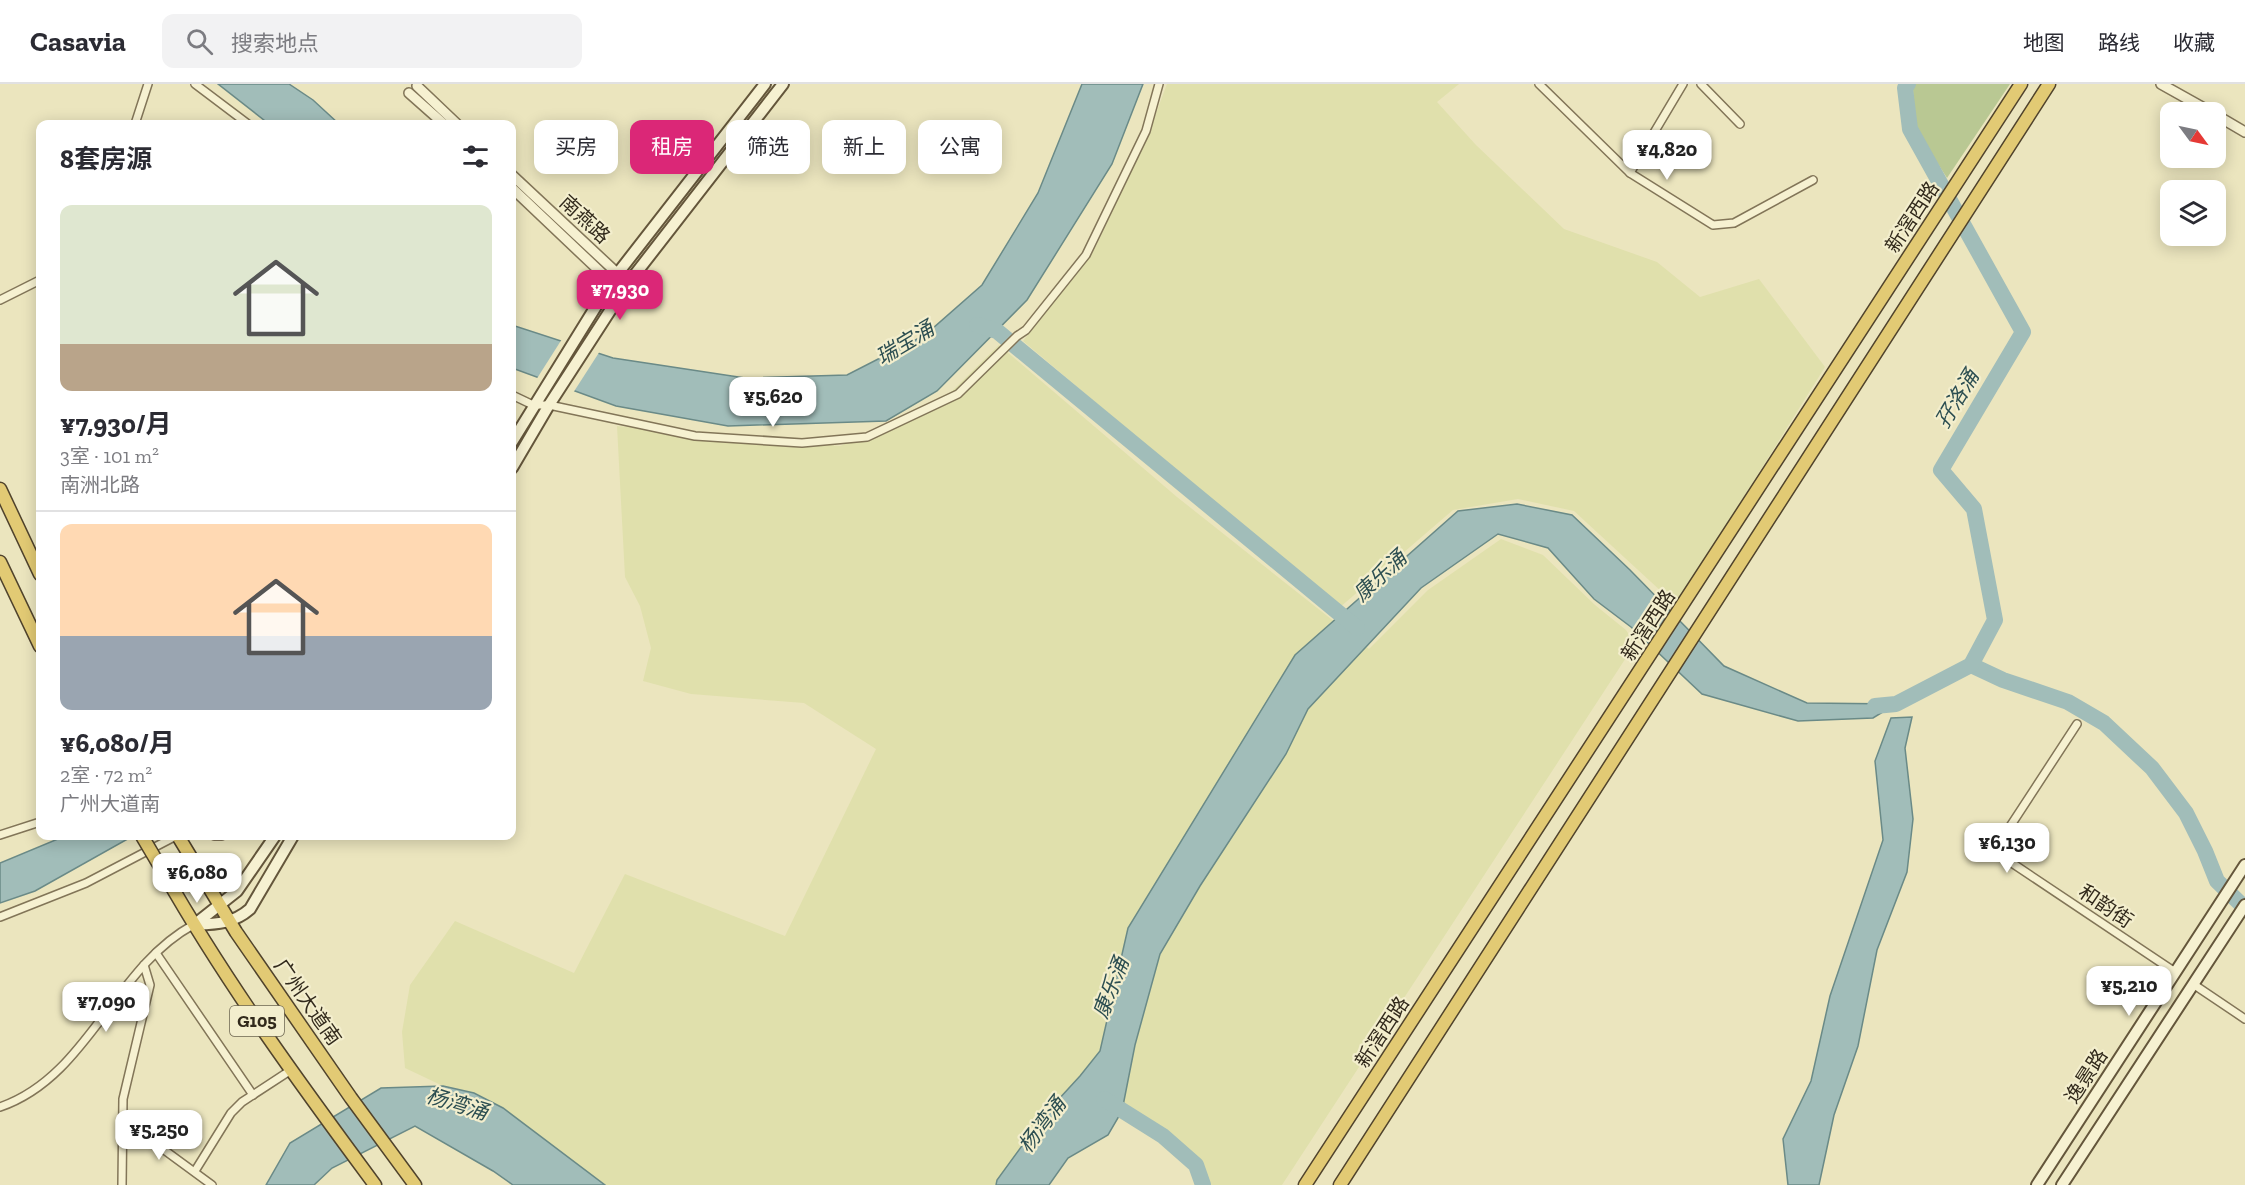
<!DOCTYPE html>
<html lang="zh">
<head>
<meta charset="utf-8">
<style>
  body { margin:0; font-family:"Zilla Slab","Noto Sans SC",serif; background:#f2f2f3; color:#2b2b33; height:100vh; display:flex; flex-direction:column; font-size:22px; white-space:nowrap }
  * { box-sizing:border-box; margin:0 }
  p { font-size:20px; color:#7c7c81 }
  .icon { flex:none; width:33px; height:33px; fill:none; stroke:currentColor; stroke-width:2; stroke-linecap:round; stroke-linejoin:round }
  .map { position:relative; flex:1; overflow:hidden }
  .drawer { position:absolute; left:36px; top:36px; width:480px; height:720px; display:flex; flex-direction:column; background:#fff; border-radius:12px; box-shadow:0 3px 15px #0003 }
  .drawer>* { flex:none }
  .top-card { position:absolute; left:534px; top:36px; width:570px; height:54px; display:flex; gap:12px }
  .needle { width:39px; rotate:123deg }
  .tools { position:absolute; left:2160px; top:18px; display:grid; gap:12px }
  .tools a { display:grid; place-items:center; width:66px; height:66px; border-radius:12px; background:#fff; box-shadow:0 3px 15px #0003; font-size:30px }
  .price { position:absolute; translate:-50% -51px; padding:0 14px; border-radius:12px; background:#fff; color:#222; font-size:20px; line-height:39px; filter:drop-shadow(0 2px 3px #0008) }
  .price::after { content:''; position:absolute; left:50%; top:36px; width:18px; height:14px; margin-left:-9px; background:inherit; clip-path:polygon(0 0,100% 0,50% 100%) }
  .price.selected { background:#db2777; color:#fff }
  ul { padding:0; list-style:none }
  li { display:grid; align-content:center; gap:12px; height:318px; padding:0 24px }
  li+li { border-top:2px solid #e1e1e2 }
  li span { display:grid; place-items:center; height:186px; border-radius:12px; color:#555 }
  li>.icon { margin-inline-start:auto }
  span .icon { width:108px; height:108px; fill:#fffc; stroke-width:1 }
  li b { font-size:26px }
  h2 { display:flex; justify-content:space-between; align-items:center; height:72px; padding:0 24px; font-size:26px }
  .tag { padding:0 21px; border-radius:12px; background:#fff; box-shadow:0 3px 15px #0003; font-size:21px; line-height:54px }
  .tag.selected { background:#db2777; color:#fff }
  header { display:flex; align-items:center; gap:36px; box-sizing:border-box; height:84px; padding:0 30px; background:#fff; border-bottom:2px solid #e1e1e2 }
  header strong { font-size:28px }
  nav { display:flex; gap:33px; margin-inline-start:auto; font-size:21px }
  .search { width:420px; height:54px; background:#f2f2f3; display:flex; align-items:center; gap:15px; box-sizing:border-box; padding:0 21px; border-radius:12px; color:#7c7c81; font-size:22px }
  .map>svg:first-child { display:block }
  .farmland { fill:#e0e0ac }
  .green { fill:#b9c893 }
  .water { fill:#a1bdb9; stroke:#6a8a87; stroke-width:1.5 }
  .pier { fill:#ebe5be }
  .lines { fill:none; stroke-linecap:round; stroke-linejoin:round }
  .river { stroke:#a1bdb9; stroke-width:16 }
  .minor-casing { stroke:#827558; stroke-width:10 }
  .tertiary-casing { stroke:#827558; stroke-width:12 }
  .secondary-casing { stroke:#64563b; stroke-width:14 }
  .trunk-casing { stroke:#50432c; stroke-width:15 }
  .minor { stroke:#f6f1d1; stroke-width:7 }
  .tertiary { stroke:#f6f1d1; stroke-width:9 }
  .secondary { stroke:#f6f1d1; stroke-width:10 }
  .trunk { stroke:#e2ca74; stroke-width:12 }
  .trunk-bridge-casing { stroke:#50432c; stroke-width:15; stroke-linecap:butt }
  .trunk-bridge { stroke:#e2ca74; stroke-width:12 }
  .labels { text-anchor:middle; stroke-width:4.5; stroke-linejoin:round; paint-order:stroke }
  .shield { fill:#f3eecd; stroke:#6c6551; stroke-width:1.5 }
  .shield-label { font-size:18px; font-weight:bold; fill:#322a1c }
  .street-label { font-size:20px; fill:#322a1c; stroke:#f3eecd }
  .water-label { font-size:21px; font-style:italic; fill:#2c4e51; stroke:#f3eecd }
</style>
</head>
<body>
<header>
<strong>Casavia</strong>
<div class="search"><svg class="icon" aria-label="search" viewBox="0 0 24 24"><circle cx="10" cy="10" r="6"/><path d="M15 15l6 6"/></svg>搜索地点</div>
<nav><a>地图</a><a>路线</a><a>收藏</a></nav>
</header>
<div class="map">
<svg width="2245" height="1101" viewBox="0 0 2245 1101">
  <rect width="100%" height="100%" fill="#ebe5be"/>
  <g class="farmland">
    <polygon points="1167,0 1459,0 1437,18 1476,61 1564,145 1657,178 1700,213 1759,195 1825,283 1676,521 1574,427 1518,415 1453,426 1339,524 1023,257 1096,162 1146,56"/>
    <polygon points="999,261 1177,413 1369,565 1428,506 1501,455 1543,471 1595,521 1626,546 1635,560 1282,1101 1202,1101 1196,1081 1080,992 997,1096 996,1101 605,1101 503,1024 474,1009 443,1002 405,984 402,948 410,901 455,837 574,889 625,790 785,852 876,665 804,619 691,610 643,597 651,564 640,522 625,493 617,342 840,362 884,345 947,312"/>
  </g>
  <polygon class="green" points="1915,0 2010,0 1947,94 1914,42 1913,3"/>
  <g class="water">
    <polygon points="218,0 289,0 313,16 339,40 269,40"/>
    <polygon points="1082,0 1143,0 1112,80 1027,216 937,307 886,337 728,342 616,322 512,284 512,241 613,274 745,294 847,291 925,251 982,201 1038,109"/>
    <polygon points="1517,420 1572,431 1630,486 1724,582 1807,619 1896,620 1873,634 1798,637 1702,610 1631,543 1594,515 1548,464 1498,450 1421,504 1308,625 1286,670 1200,802 1160,870 1135,961 1122,1027 1108,1051 1068,1074 1049,1101 996,1101 997,1096 1046,1029 1080,992 1100,967 1128,844 1295,571 1458,427"/>
    <polygon points="1912,633 1905,664 1913,735 1907,788 1877,866 1858,962 1834,1031 1819,1101 1788,1101 1783,1055 1811,997 1830,912 1883,756 1875,677 1891,634"/>
    <polygon points="65,752 133,752 35,807 0,819 0,779"/>
    <polygon points="443,1002 474,1009 503,1024 605,1101 513,1101 493,1087 415,1042 332,1084 314,1101 266,1101 290,1059 381,1004"/>
  </g>
  <polygon class="pier" points="562,255 600,267 573,309 536,296"/>
  <g class="lines">
    <g class="river">
      <polyline points="977,241 997,247 1357,544"/>
      <polyline points="1971,581 2003,596 2068,618 2104,639 2152,684 2186,729 2205,767 2217,797 2245,824"/>
      <polyline points="1875,622 1896,620 1971,581 1995,536 1974,425 1941,386 2023,248 1910,45 1905,4 1908,0"/>
      <polyline points="1104,1015 1163,1052 1196,1081 1203,1101"/>
    </g>
    <defs>
      <g id="minor">
        <polyline points="195,0 248,40"/>
        <polyline points="1539,0 1630,89 1713,141 1734,139 1813,96"/>
        <polyline points="1701,0 1740,40"/>
        <polyline points="135,40 148,0"/>
        <polyline points="1630,89 1683,0"/>
        <polyline points="0,216 40,196"/>
        <polyline points="512,311 533,321 549,321 695,352 802,359 867,353 958,310 1017,252 1026,246 1086,171 1146,47 1159,0"/>
        <polyline points="2077,640 1994,767 2175,888"/>
        <polyline points="0,751 40,738"/>
        <polyline points="214,752 222,752"/>
        <polyline points="0,833 86,799 176,752"/>
        <polyline points="156,869 253,1011"/>
        <polyline points="2193,900 2245,935"/>
        <path d="M0,1023C88,993 114,884 193,841"/>
        <polyline points="122,1035 212,1101"/>
        <polyline points="195,1087 231,1029 242,1018 291,986"/>
        <polyline points="122,1101 123,1015 150,901 144,881"/>
      </g>
      <g id="tertiary">
        <polyline points="2161,0 2211,28"/>
        <polyline points="417,2 457,40"/>
        <polyline points="409,9 444,40"/>
        <polyline points="2216,31 2245,48"/>
        <polyline points="512,91 618,190 626,202"/>
        <polyline points="512,104 611,198 626,202"/>
      </g>
      <g id="secondary">
        <polyline points="512,358 611,198 765,0"/>
        <polyline points="512,384 549,321 626,202 783,0"/>
        <path d="M193,841C215,840 233,840 250,825L293,752"/>
        <polyline points="194,841 237,807 275,752"/>
        <polyline points="2037,1101 2245,781"/>
        <polyline points="2062,1101 2245,821"/>
      </g>
      <g id="trunk">
        <polyline points="0,405 40,490"/>
        <polyline points="0,478 40,562"/>
        <polyline points="178,752 236,848 351,1014 415,1101"/>
        <path d="M165,791C227,900 301,1001 375,1101"/>
        <polyline points="1305,1101 2021,0"/>
        <polyline points="1340,1101 2049,0"/>
      </g>
    </defs>
    <use href="#minor" class="minor-casing"/>
    <use href="#tertiary" class="tertiary-casing"/>
    <use href="#secondary" class="secondary-casing"/>
    <use href="#trunk" class="trunk-casing"/>
    <use href="#minor" class="minor"/>
    <use href="#tertiary" class="tertiary"/>
    <use href="#secondary" class="secondary"/>
    <use href="#trunk" class="trunk"/>
    <defs>
      <polyline id="trunk-bridge" points="142,752 165,791"/>
    </defs>
    <use href="#trunk-bridge" class="trunk-bridge-casing"/>
    <use href="#trunk-bridge" class="trunk-bridge"/>
  </g>
  <g class="labels">
    <rect class="shield" x="230" y="922" width="54" height="30" rx="4.5"/>
    <g class="shield-label">
      <text x="257" y="943">G105</text>
    </g>
    <g class="street-label">
      <text transform="translate(1912 133) rotate(-57)" y="7">新滘西路</text>
      <text transform="translate(585 135) rotate(43)" y="7">南燕路</text>
      <text transform="translate(1648 541) rotate(-57)" y="7">新滘西路</text>
      <text transform="translate(2106 822) rotate(34)" y="7">和韵街</text>
      <text transform="translate(308 918) rotate(55)" y="7">广州大道南</text>
      <text transform="translate(1382 948) rotate(-57)" y="7">新滘西路</text>
      <text transform="translate(2086 992) rotate(-57)" y="7">逸景路</text>
    </g>
    <g class="water-label">
      <text transform="translate(905 259) rotate(-31)" y="7">瑞宝涌</text>
      <text transform="translate(1957 315) rotate(-59)" y="7">孖洛涌</text>
      <text transform="translate(1380 492) rotate(-43)" y="7">康乐涌</text>
      <text transform="translate(1111 904) rotate(-69)" y="7">康乐涌</text>
      <text transform="translate(457 1020) rotate(17)" y="7">杨湾涌</text>
      <text transform="translate(1042 1041) rotate(-53)" y="7">杨湾涌</text>
    </g>
  </g>
</svg>
<div class="tools">
<a><svg class="needle" viewBox="-14 -14 28 28"><path d="M0-13l5 13h-10z" fill="#e53935"/><path d="M0 13l5-13h-10z" fill="#7c7c81"/></svg></a>
<a><svg class="icon" aria-label="layers" viewBox="0 0 24 24"><path d="M12 4l9 5-9 5-9-5zM3 14l9 5 9-5"/></svg></a>
</div>
<b class="price" style="left:1667px;top:97px">¥4,820</b>
<b class="price selected" style="left:620px;top:237px">¥7,930</b>
<b class="price" style="left:773px;top:344px">¥5,620</b>
<b class="price" style="left:2007px;top:790px">¥6,130</b>
<b class="price" style="left:197px;top:820px">¥6,080</b>
<b class="price" style="left:2129px;top:933px">¥5,210</b>
<b class="price" style="left:106px;top:949px">¥7,090</b>
<b class="price" style="left:159px;top:1077px">¥5,250</b>
<div class="top-card">
<a class="tag">买房</a>
<a class="tag selected">租房</a>
<a class="tag">筛选</a>
<a class="tag">新上</a>
<a class="tag">公寓</a>
</div>
<section class="drawer">
<h2>8套房源<svg class="icon" aria-label="filters" viewBox="0 0 24 24"><path d="M4 7h16M4 17h16"/><circle cx="9" cy="7" r="2"/><circle cx="15" cy="17" r="2"/></svg></h2>
<ul>
<li><span style="background:linear-gradient(#dfe7d0 75%,#b9a48a 0)"><svg class="icon" aria-label="home" viewBox="0 0 24 24"><path d="M3 11l9-7 9 7M6 9v11h12V9"/></svg></span><div><b>¥7,930/月</b><p>3室 · 101 m²</p><p>南洲北路</p></div></li>
<li><span style="background:linear-gradient(#ffd9b3 60%,#9aa5b1 0)"><svg class="icon" aria-label="home" viewBox="0 0 24 24"><path d="M3 11l9-7 9 7M6 9v11h12V9"/></svg></span><div><b>¥6,080/月</b><p>2室 · 72 m²</p><p>广州大道南</p></div></li>
</ul>
</section>
</div>
</body>
</html>
